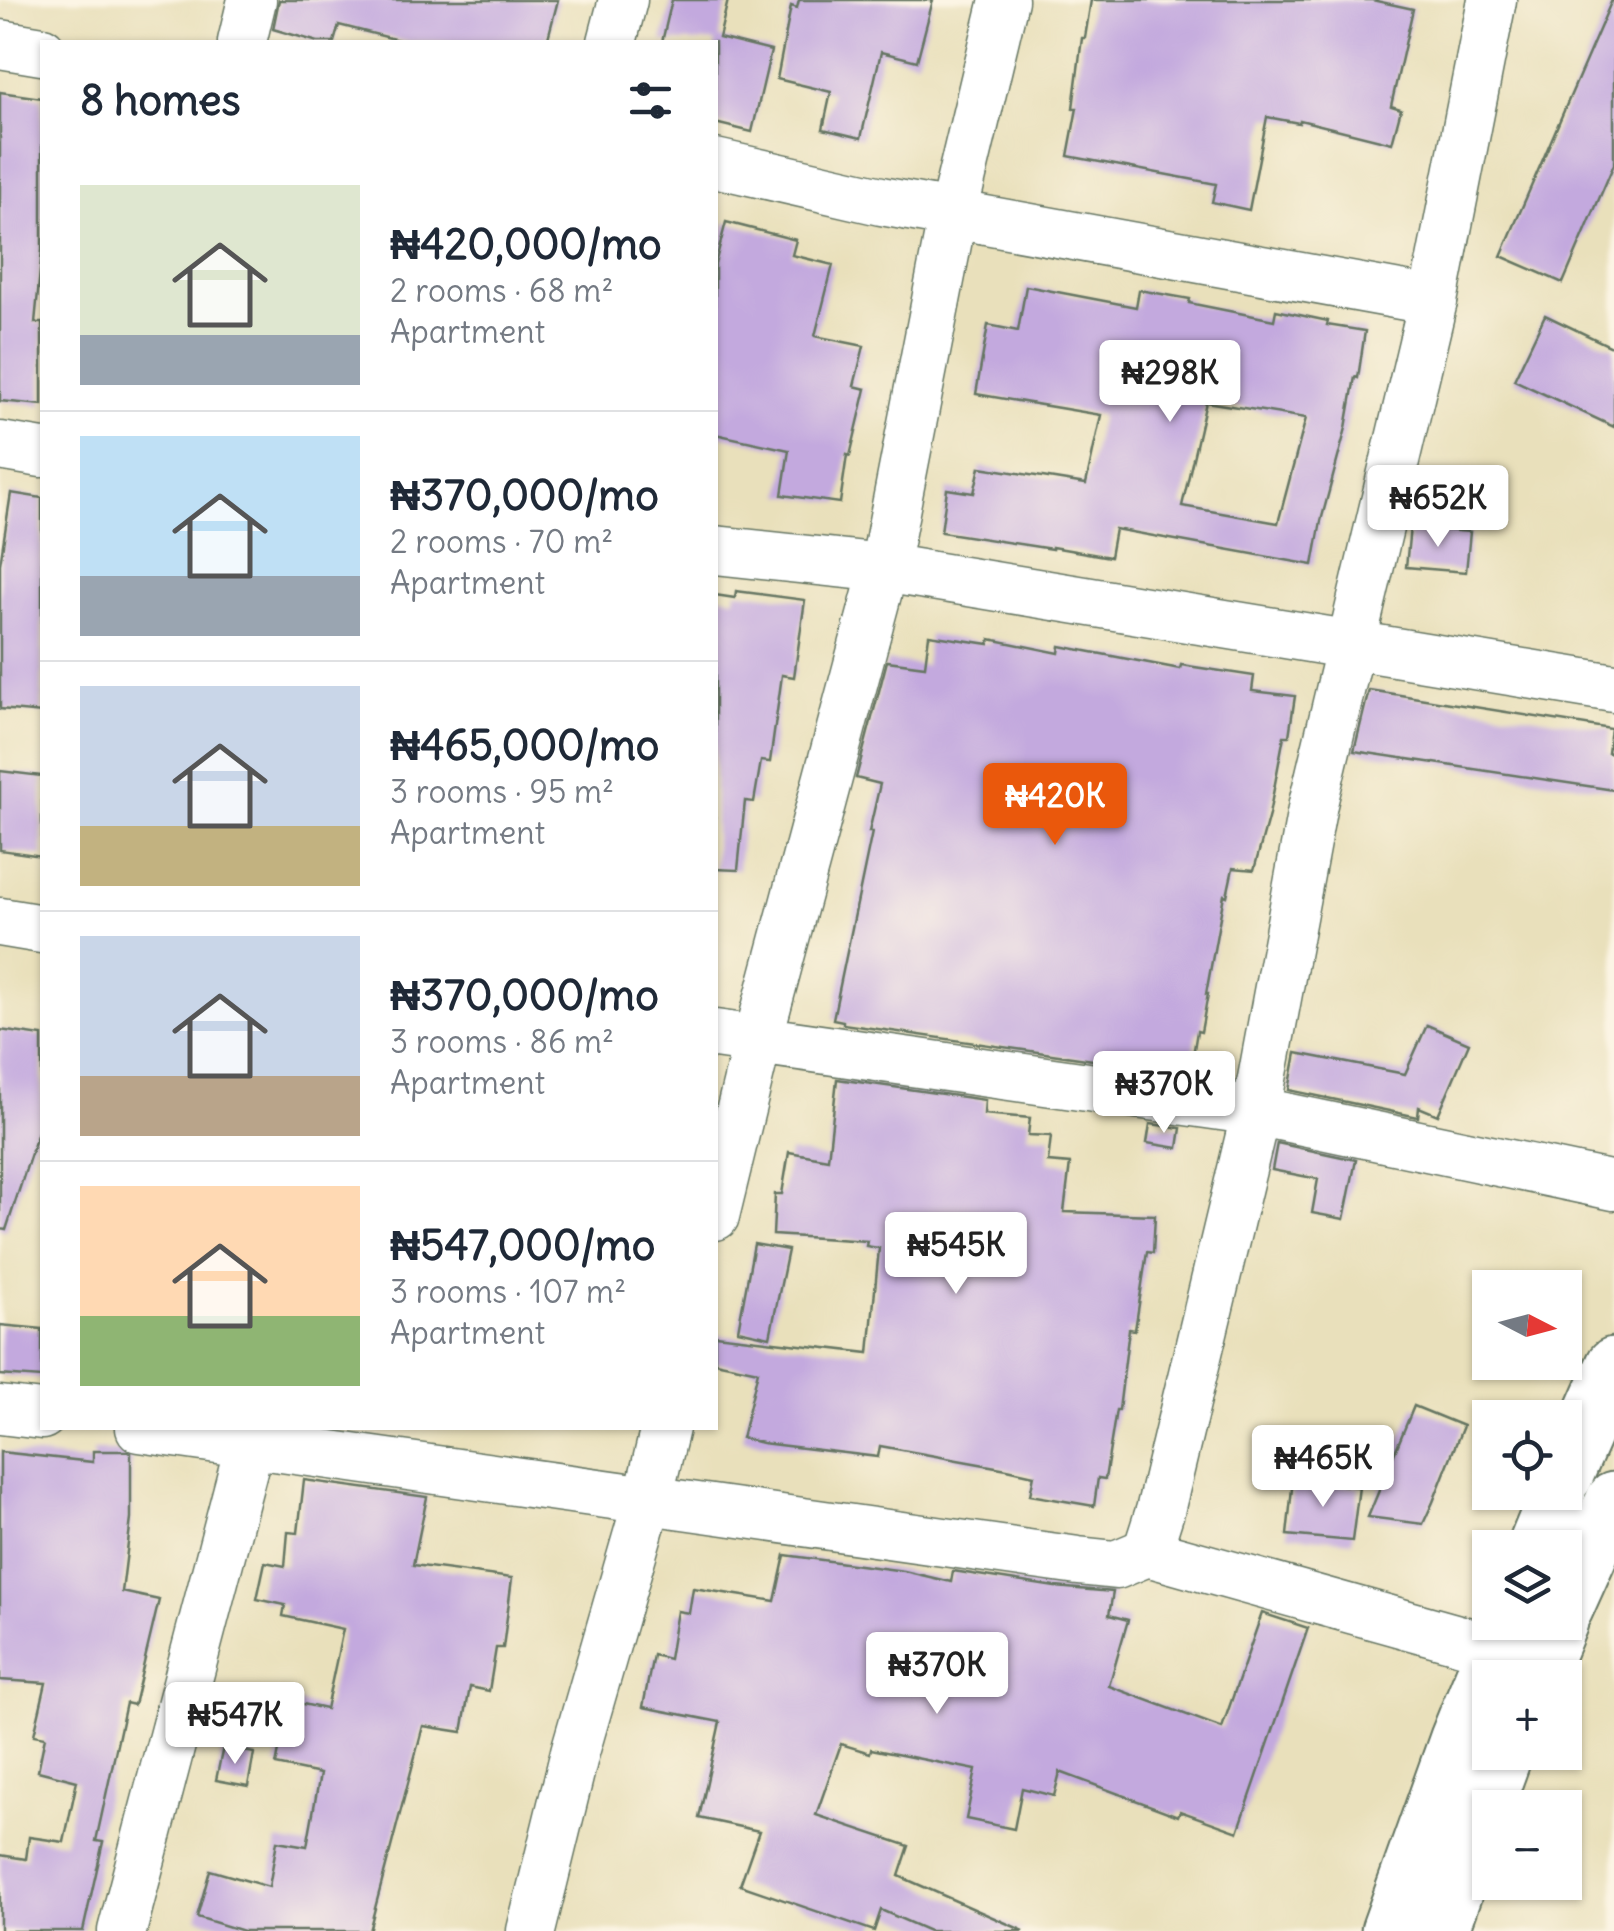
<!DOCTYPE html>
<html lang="en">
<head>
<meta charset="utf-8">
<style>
  body { margin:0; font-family:Delius,sans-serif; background:#f6f6f7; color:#1f2937; height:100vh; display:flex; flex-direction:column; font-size:38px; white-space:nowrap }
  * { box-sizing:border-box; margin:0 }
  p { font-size:32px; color:#747a83 }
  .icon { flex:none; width:55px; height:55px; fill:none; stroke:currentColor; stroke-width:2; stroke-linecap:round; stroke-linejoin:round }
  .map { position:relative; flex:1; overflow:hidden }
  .details { position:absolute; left:40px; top:40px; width:678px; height:1390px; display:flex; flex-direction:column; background:#fff; border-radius:0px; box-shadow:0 2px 8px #0004 }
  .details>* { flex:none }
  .needle { width:65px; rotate:96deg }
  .controls { position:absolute; left:1472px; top:1270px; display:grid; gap:20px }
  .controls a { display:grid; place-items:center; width:110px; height:110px; border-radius:0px; background:#fff; box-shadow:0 2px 8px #0004; font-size:50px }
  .price { position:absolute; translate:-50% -85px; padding:0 22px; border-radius:10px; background:#fff; color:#222; font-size:32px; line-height:65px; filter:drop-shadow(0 2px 5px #0008) }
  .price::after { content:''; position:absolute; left:50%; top:60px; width:30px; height:22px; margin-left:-15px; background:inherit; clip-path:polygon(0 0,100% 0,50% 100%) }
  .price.current { background:#ea580c; color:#fff }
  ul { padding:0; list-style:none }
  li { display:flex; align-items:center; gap:30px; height:250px; padding:0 40px }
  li+li { border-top:2px solid #e0e1e3 }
  li span { display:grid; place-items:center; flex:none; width:280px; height:200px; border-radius:0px; color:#555 }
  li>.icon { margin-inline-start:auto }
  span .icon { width:120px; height:120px; fill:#fffc; stroke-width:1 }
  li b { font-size:42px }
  h2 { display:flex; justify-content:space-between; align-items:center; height:120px; padding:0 40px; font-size:42px }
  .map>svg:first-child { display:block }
  .building { fill:#c3a9de; fill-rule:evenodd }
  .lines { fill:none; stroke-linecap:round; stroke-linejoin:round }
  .street-casing { stroke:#667663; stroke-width:51 }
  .highway-casing { stroke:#667663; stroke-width:59 }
  .street { stroke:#fff; stroke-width:48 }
  .highway { stroke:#fff; stroke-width:55 }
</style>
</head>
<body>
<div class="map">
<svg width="1614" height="1931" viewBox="0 0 1614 1931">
  <rect width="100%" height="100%" fill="#fcf5e5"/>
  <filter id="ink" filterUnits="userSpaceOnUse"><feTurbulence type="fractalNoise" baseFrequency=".01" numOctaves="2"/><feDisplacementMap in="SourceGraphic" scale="20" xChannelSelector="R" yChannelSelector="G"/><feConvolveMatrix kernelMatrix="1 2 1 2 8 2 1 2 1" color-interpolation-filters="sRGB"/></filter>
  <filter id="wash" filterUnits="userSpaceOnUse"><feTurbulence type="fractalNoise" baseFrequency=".0048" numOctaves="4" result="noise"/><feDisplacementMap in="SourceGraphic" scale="40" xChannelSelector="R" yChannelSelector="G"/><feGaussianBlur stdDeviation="2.25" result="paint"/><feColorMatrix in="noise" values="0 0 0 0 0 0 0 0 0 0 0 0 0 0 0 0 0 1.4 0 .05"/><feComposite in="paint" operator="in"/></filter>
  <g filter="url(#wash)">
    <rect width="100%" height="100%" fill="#e9e0bb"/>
    <g id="blocks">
      <g class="building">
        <polygon points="279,0 558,0 547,42 406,42 339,25 334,42 318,42 273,29"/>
        <polygon points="672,0 728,0 719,38 771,51 752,132 715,123 715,42 662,42"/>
        <polygon points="799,0 933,0 917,61 881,52 861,138 823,129 831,92 777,79 791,6 797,8"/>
        <polygon points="1091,0 1372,0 1413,9 1391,106 1401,109 1392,143 1300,120 1299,123 1267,117 1249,210 1212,202 1216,184 1068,156 1077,108 1073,108 1082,38 1085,38"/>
        <polygon points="1612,0 1614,0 1614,164 1563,283 1501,256"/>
        <polygon points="0,92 42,98 42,250 35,323 42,323 42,405 0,401"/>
        <polygon points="726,222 796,240 792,255 833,265 815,336 864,346 854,386 866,389 850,456 847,455 840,503 782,495 789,450 715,434 715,264"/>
        <path d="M1026,286L1136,307L1139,290L1190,299L1189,303L1274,320L1276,310L1328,321L1327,325L1365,331L1358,378L1355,377L1346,428L1321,521L1313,565L1115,529L1110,557L1052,547V549L941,532L947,489L974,493L980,467L1086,484L1101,415L976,394L988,325L1018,331ZM1206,402L1306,418L1278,523L1182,506Z"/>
        <polygon points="1545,315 1614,348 1614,427 1514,380"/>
        <polygon points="11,493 42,498 42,713 0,709 0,564"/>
        <polygon points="1410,527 1470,532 1466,572 1406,567"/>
        <polygon points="736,591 805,600 794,677 782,675 770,762 761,761 754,802 745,801 738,870 715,869 715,595 735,598"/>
        <polygon points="929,635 989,644 990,639 1059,653 1060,646 1180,669 1181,665 1254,676 1252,691 1295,696 1289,736 1284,736 1269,815 1254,870 1233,868 1227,896 1224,895 1206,994 1208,994 1201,1032 1197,1031 1190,1074 843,1024 843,1021 833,1019 872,832 869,832 880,784 856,778 887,661 925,666"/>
        <polygon points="1369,690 1611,729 1608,753 1614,754 1614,790 1354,751"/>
        <polygon points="0,771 42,776 42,856 0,850"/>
        <polygon points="1427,1025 1469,1043 1438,1115 1419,1107 1418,1117 1289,1090 1296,1053 1405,1074"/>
        <polygon points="0,1030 42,1036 42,1120 6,1230 0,1229"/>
        <polygon points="837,1079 985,1100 984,1114 1030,1118 1028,1135 1051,1136 1048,1162 1070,1164 1064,1212 1155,1215 1153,1253 1147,1252 1135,1330 1129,1329 1119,1410 1116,1410 1105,1479 1098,1478 1094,1506 1030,1495 1034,1475 1007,1469 880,1446 878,1457 762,1443 742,1438 758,1371 715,1362 715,1335 869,1353 879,1248 866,1246 867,1241 773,1235 775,1194 782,1194 789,1152 828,1159"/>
        <polygon points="1150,1124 1181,1128 1178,1148 1147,1143"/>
        <polygon points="1277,1143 1356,1160 1344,1219 1312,1213 1318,1179 1272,1170"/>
        <polygon points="754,1244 788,1250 770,1337 738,1330"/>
        <polygon points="0,1325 42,1329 42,1378 0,1375"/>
        <polygon points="1414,1406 1463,1426 1433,1502 1423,1524 1368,1517"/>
        <polygon points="93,1451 125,1451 131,1453 131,1519 122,1592 159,1600 134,1705 126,1703 96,1841 103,1842 83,1931 0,1931 0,1855 26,1859 29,1837 64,1842 77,1781 38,1771 45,1737 34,1735 46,1683 0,1680 0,1452 93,1462"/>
        <polygon points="1293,1479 1359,1487 1352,1541 1287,1535"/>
        <polygon points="304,1480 427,1497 413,1565 512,1578 503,1648 496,1648 489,1691 470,1687 462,1732 423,1726 369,1931 243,1931 197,1917 210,1870 269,1887 277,1841 307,1846 320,1774 276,1765 289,1701 326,1709 343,1629 283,1616 285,1605 257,1599 265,1562 285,1566 288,1532 298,1533"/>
        <polygon points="785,1555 904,1571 951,1582 953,1571 1055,1587 1113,1592 1109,1615 1128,1620 1109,1686 1222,1728 1262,1613 1308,1628 1238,1832 1180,1811 1178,1816 1060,1772 1054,1796 1022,1788 1014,1829 966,1819 976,1770 871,1749 870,1753 841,1744 816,1815 909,1846 899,1876 1024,1931 929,1931 881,1910 874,1931 740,1885 759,1831 699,1818 720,1722 643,1707 653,1655 669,1659 677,1611 689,1613 693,1588 775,1601"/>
        <polygon points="223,1747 254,1753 248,1786 216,1780"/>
      </g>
    </g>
  </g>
  <g filter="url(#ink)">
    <use href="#blocks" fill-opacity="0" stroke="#667663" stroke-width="2.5"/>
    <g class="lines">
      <defs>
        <g id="street">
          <polyline points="242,42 252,0"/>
          <polyline points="612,42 623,0"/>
          <polyline points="0,44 42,51"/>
          <polyline points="715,163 881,201 1433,301"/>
          <polyline points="0,446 42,453"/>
          <polyline points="715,550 884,568 1614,688"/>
          <polyline points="0,922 42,929"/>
          <polyline points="715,1034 1256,1111 1614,1186"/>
          <polyline points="715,1216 758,1039 884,568 953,213 1004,0"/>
          <polyline points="0,1410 42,1415"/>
          <polyline points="140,1428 1078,1561 1116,1565 1147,1552 1494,1649"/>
          <polyline points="1147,1552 1160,1511 1256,1111 1313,804 1433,301 1492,0"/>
          <polyline points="122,1931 254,1428"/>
          <polyline points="531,1931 575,1752 648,1499 665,1428"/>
        </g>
        <g id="highway">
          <polyline points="1565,1476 1614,1365"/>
          <polyline points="1535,1548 1558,1492"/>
          <polyline points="1565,1609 1614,1500"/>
          <polyline points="1537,1678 1560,1622"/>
          <polyline points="1389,1931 1458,1738 1505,1622"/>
          <polyline points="1440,1931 1505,1752"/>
        </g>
      </defs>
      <use href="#street" class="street-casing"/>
      <use href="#highway" class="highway-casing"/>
      <use href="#street" class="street"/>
      <use href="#highway" class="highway"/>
    </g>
  </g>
</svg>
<div class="controls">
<a><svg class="needle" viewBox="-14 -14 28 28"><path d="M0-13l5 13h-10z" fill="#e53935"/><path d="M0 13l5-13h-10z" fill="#747a83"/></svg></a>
<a><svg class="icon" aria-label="locate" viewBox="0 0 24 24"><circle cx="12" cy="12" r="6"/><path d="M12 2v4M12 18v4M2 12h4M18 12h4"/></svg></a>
<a><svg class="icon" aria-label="layers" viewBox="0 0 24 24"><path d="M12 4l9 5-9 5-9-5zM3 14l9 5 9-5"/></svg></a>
<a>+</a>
<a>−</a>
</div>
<b class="price" style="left:1170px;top:425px">₦298K</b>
<b class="price" style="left:1438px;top:550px">₦652K</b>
<b class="price current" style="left:1055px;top:848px">₦420K</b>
<b class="price" style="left:1164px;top:1136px">₦370K</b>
<b class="price" style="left:956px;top:1297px">₦545K</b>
<b class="price" style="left:1323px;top:1510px">₦465K</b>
<b class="price" style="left:937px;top:1717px">₦370K</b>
<b class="price" style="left:235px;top:1767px">₦547K</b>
<section class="details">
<h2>8 homes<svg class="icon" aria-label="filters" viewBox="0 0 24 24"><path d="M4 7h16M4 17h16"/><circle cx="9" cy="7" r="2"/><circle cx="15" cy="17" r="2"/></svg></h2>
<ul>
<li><span style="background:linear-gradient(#dfe7d0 75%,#9aa5b1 0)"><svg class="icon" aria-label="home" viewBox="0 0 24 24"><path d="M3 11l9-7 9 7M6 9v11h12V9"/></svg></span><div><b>₦420,000/mo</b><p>2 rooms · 68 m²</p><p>Apartment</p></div></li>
<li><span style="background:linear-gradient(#bfe0f5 70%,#9aa5b1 0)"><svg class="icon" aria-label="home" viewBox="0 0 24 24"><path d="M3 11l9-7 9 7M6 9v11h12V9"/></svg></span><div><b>₦370,000/mo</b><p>2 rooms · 70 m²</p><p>Apartment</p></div></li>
<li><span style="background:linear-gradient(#c9d6e8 70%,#c2b280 0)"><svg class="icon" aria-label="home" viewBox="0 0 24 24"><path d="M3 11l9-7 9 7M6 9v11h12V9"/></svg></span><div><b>₦465,000/mo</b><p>3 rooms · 95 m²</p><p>Apartment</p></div></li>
<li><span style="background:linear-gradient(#c9d6e8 70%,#b9a48a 0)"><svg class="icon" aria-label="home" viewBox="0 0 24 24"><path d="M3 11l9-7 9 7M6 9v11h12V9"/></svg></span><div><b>₦370,000/mo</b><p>3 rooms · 86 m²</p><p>Apartment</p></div></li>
<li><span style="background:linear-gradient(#ffd9b3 65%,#8fb573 0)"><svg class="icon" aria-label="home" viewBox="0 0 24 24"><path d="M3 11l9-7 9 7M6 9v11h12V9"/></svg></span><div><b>₦547,000/mo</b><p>3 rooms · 107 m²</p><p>Apartment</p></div></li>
</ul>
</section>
</div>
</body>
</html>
